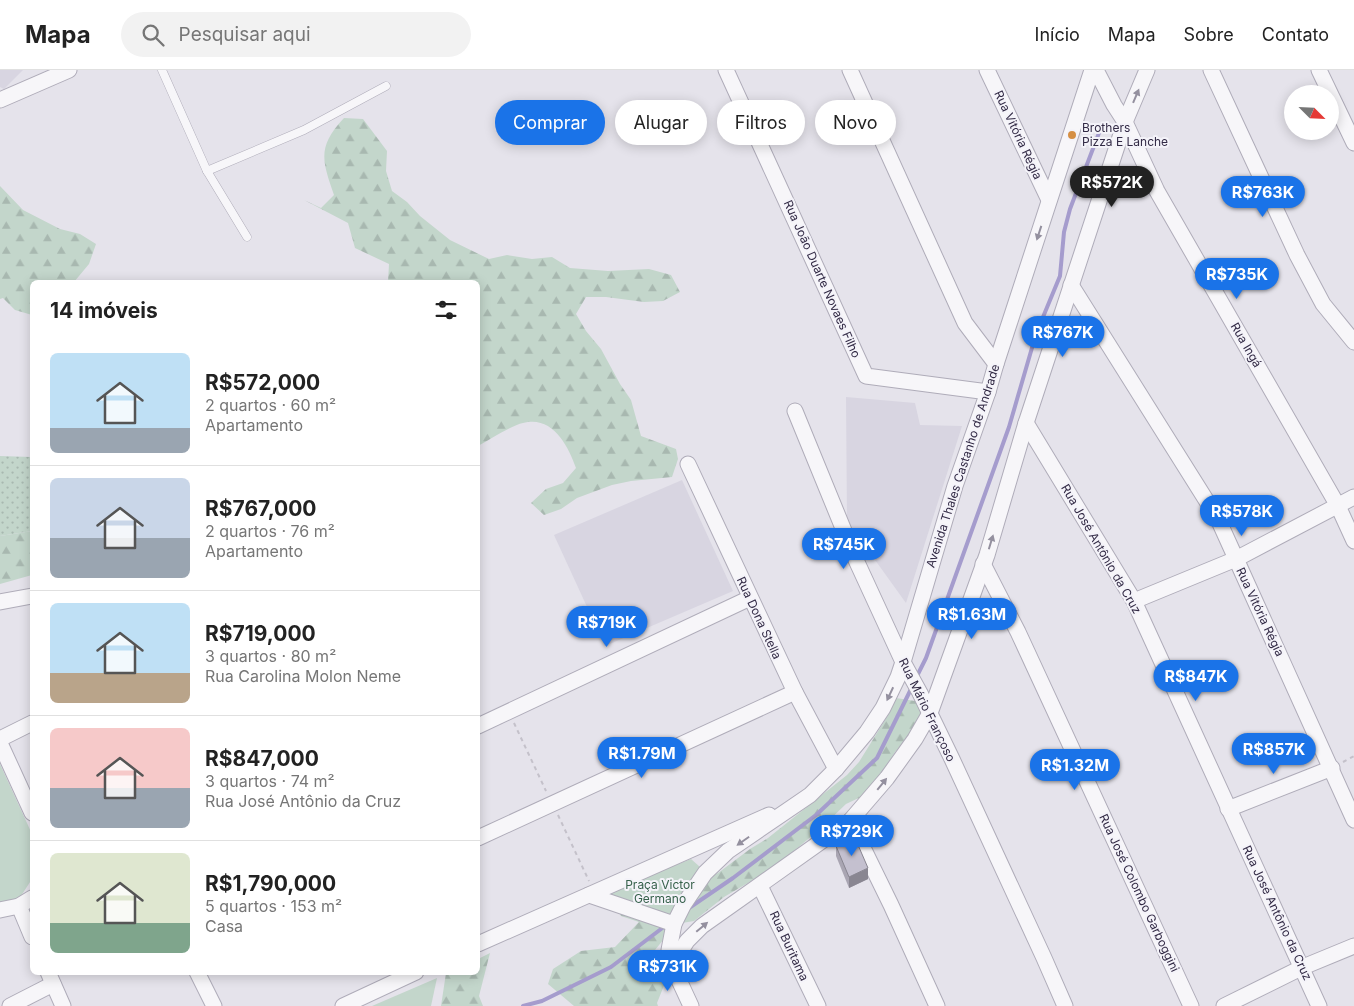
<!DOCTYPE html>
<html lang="pt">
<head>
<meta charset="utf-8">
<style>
  body { margin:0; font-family:Inter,sans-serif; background:#f2f2f2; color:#222; height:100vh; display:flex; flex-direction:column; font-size:19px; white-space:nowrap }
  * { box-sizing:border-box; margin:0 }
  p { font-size:16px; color:#767676 }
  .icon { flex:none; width:28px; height:28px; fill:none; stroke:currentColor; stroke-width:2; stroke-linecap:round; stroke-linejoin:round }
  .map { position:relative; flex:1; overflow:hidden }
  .details { position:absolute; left:30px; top:210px; width:450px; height:695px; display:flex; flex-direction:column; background:#fff; border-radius:8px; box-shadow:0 2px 12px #0003 }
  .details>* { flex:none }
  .banner { position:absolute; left:495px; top:30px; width:475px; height:45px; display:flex; gap:10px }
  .needle { width:32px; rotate:114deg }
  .fabs { position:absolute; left:1284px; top:15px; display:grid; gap:10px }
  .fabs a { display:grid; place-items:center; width:55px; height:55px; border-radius:50%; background:#fff; box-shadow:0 2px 12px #0003; font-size:25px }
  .price { position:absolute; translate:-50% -42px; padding:0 11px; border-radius:18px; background:#1a73e8; color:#fff; font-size:16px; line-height:32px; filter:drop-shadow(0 1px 2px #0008) }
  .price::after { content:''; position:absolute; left:50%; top:30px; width:15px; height:11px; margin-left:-8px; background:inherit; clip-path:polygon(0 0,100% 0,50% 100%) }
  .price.current { background:#222; color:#fff }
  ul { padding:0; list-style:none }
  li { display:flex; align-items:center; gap:15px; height:125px; padding:0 20px }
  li+li { border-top:1px solid #e0e0e0 }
  li span { display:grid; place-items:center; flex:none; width:140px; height:100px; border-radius:8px; color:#555 }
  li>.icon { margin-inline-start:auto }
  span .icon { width:60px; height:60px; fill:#fffc; stroke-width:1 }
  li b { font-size:21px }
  h2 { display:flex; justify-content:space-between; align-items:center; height:60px; padding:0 20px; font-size:21px }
  .tag { padding:0 18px; border-radius:22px; background:#fff; box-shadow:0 2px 12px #0003; font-size:18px; line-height:45px }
  .tag.current { background:#1a73e8; color:#fff }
  header { display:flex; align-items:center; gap:30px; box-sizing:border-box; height:70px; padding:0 25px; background:#fff; border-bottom:1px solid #e0e0e0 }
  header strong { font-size:24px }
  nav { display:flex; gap:28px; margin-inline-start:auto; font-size:18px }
  .search { width:350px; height:45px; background:#f2f2f2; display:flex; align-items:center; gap:12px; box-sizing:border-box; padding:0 18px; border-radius:28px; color:#767676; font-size:19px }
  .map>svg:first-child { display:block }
  .built { fill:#d8d5e1 }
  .grass { fill:url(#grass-dots) }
  .forest { fill:url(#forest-firs) }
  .park { fill:#c3d6cb }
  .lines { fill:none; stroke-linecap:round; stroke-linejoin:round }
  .stream { stroke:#a59ccd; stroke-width:4 }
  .lane-casing { stroke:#afacb9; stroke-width:9 }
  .street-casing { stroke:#afacb9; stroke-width:17 }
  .path { stroke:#c4c1ca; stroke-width:2; stroke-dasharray:4 4; stroke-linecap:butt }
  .lane { stroke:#f7f6f9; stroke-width:8 }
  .street { stroke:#f7f6f9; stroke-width:15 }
  .wall { fill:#a9a5b2 }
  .shaded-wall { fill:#898691 }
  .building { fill:#c4c0cf; stroke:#898691 }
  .oneway { fill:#94909f }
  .poi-dot { fill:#d58f44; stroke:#f4f3f9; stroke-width:2 }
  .labels { text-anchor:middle; stroke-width:4; stroke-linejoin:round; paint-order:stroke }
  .poi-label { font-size:12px; fill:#322a45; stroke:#f4f3f9; text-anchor:start }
  .street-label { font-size:12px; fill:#322a45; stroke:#f4f3f9 }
  .park-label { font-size:12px; fill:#36614b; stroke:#f4f3f9 }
</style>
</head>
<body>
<header>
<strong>Mapa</strong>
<div class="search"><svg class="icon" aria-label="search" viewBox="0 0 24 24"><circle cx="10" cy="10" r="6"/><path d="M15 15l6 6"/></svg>Pesquisar aqui</div>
<nav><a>Início</a><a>Mapa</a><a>Sobre</a><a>Contato</a></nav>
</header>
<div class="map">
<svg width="1354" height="936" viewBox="0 0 1354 936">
  <defs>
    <pattern id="grass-dots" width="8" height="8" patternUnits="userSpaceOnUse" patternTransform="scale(1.25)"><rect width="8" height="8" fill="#c3d6cb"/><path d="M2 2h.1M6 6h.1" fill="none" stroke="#a8b8b0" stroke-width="1.8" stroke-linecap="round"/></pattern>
    <pattern id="forest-firs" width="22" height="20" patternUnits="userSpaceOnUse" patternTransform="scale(1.25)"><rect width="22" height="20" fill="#c3d6cb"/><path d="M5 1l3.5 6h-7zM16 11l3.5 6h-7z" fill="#a8b8b0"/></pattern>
  </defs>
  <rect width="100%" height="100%" fill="#e5e3eb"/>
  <g class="built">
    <polygon points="0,0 23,0 4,19 0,17"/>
    <polygon points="846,327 915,333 920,355 962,356 906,533 847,451"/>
    <polygon points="682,410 733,521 605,576 554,465"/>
  </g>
  <polygon class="grass" points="0,386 32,387 32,461 0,466"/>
  <g class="forest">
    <path d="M344,48L363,49L387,81L386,101L392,121L407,132L420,146L450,170L489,189L507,185L532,189L552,187L570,198L608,201L649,199L671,205L680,222L663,231L644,232L606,227H586L576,244L586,261L601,279L620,314L631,330L641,366L676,379L678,389L672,407L631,411L612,415L577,428L561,439L544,445L531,433L546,419L563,413L576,398C568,375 552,345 523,353C512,355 489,370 478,376V212H388L389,194L355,178L348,153L304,130L321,138L334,125C322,90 317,77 344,48Z"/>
    <polygon points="0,116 23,140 60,159 80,164 96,174 89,194 74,212 32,212 32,245 15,240 3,228 0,229"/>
    <polygon points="32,461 32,505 0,514 0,466"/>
    <polygon points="896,628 915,631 922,639 919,650 913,662 895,682 881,707 865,725 846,734 820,759 775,797 724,827 694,851 676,854 651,885 665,913 657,933 658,936 574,936 548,914 553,899 581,881 615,877 639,852 621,846 610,830 680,813 700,812 718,803 750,779 768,768 847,705 859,692 890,642"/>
    <polygon points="490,883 479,926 483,936 441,936 446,903 478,902 478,889"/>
  </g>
  <g class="park">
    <polygon points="0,694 32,764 32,809 19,829 0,837"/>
    <polygon points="691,789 700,797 680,824 671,846 606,823"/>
    <polygon points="437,908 431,936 372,936"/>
  </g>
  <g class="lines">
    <g class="stream">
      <polyline points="916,608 926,588 1009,357 1036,264 1060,206 1064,162 1070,139 1102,55"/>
      <polyline points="689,838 733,808 816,745 877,688 912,617"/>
      <polyline points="523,936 542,931 611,897 665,856"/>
    </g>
    <defs>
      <g id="lane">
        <polyline points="162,0 207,101 247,167"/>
        <polyline points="207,101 304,60 386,16"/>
      </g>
      <g id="street">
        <polyline points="726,0 866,306 988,322"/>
        <polyline points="850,0 965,253 996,294"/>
        <polyline points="987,0 1049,130"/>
        <polyline points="1096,0 1114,35 1125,52 1157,121 1338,436 1354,471"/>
        <polyline points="1211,0 1297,185 1323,234 1354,272"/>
        <polyline points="1319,0 1354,73"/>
        <polyline points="0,30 69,0"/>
        <polyline points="1071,215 1218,449 1354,750"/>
        <polyline points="795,341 856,490 903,592 920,623 952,689 1044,888 1065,936"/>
        <polyline points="1026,353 1134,531 1319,936"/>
        <polyline points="688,394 795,622 836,699"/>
        <polyline points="983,494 1018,562 1191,936"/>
        <polyline points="1134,531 1236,489 1354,427"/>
        <polyline points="0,532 32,526"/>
        <polyline points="478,656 750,528"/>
        <polyline points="0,669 32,653"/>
        <polyline points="0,673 32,743"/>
        <polyline points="1228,739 1332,698"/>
        <polyline points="850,751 891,835 937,936"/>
        <polyline points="478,768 795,622"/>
        <polyline points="760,816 818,936"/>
        <polyline points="589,825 674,854"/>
        <polyline points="19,836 32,867"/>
        <polyline points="0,840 19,836 32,828"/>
        <polyline points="478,874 769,745"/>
        <polyline points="672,895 687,871 702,856 850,751 887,708 915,669 930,643 987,485 1026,353 1125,52 1147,0"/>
        <polyline points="48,902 63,936"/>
        <polyline points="197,902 214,936"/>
        <polyline points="10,936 53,914"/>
        <polyline points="343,936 416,902"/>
        <polyline points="691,936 672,895 669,880 674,854 684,834 705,803 728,781 810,725 836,699 867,662 883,638 898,607 903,592 955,416 988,322 996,294 1092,0"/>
        <polyline points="1224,936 1303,897 1354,876"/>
      </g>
    </defs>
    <use href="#lane" class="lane-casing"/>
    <use href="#street" class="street-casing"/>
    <g class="path">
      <polyline points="514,653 546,721"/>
      <polyline points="1343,692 1354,686"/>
      <polyline points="558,745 589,811"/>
    </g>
    <use href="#lane" class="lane"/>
    <use href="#street" class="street"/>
  </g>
  <polygon class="wall" points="836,776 868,809 849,818 836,786"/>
  <polygon class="shaded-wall" points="868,798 868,809 849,818 849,807"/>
  <polygon class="building" points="855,768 868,798 849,807 836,776"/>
  <defs><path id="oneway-solid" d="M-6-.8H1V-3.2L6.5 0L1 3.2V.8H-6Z" transform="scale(1.25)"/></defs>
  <g class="oneway">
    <use href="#oneway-solid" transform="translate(1136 26) rotate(-67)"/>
    <use href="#oneway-solid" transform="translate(1039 163) rotate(108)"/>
    <use href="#oneway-solid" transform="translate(991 472) rotate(-73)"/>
    <use href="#oneway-solid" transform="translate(890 624) rotate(115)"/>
    <use href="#oneway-solid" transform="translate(882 714) rotate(-51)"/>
    <use href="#oneway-solid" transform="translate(743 771) rotate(145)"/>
    <use href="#oneway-solid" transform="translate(702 857) rotate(-40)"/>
  </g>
  <circle class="poi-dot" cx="1072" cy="65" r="5"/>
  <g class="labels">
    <g class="poi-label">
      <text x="1082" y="62">Brothers<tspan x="1082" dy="14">Pizza E Lanche</tspan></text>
    </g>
    <g class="street-label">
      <text transform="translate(1018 65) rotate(65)" y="4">Rua Vitória Régia</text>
      <text transform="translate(822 209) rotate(66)" y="4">Rua João Duarte Novaes Filho</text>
      <text transform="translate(1246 275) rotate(60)" y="4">Rua Ingá</text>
      <text transform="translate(963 396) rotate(-72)" y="4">Avenida Thales Castanho de Andrade</text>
      <text transform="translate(1101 479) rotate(60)" y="4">Rua José Antônio da Cruz</text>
      <text transform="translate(1260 542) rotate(65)" y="4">Rua Vitória Régia</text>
      <text transform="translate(759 548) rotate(65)" y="4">Rua Dona Stella</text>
      <text transform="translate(927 640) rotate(64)" y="4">Rua Mário Françoso</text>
      <text transform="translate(1139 823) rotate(65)" y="4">Rua José Colombo Garboggini</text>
      <text transform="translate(1277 843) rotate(65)" y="4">Rua José Antônio da Cruz</text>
      <text transform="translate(789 876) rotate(65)" y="4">Rua Buritama</text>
    </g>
    <g class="park-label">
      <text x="660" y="819">Praça Victor<tspan x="660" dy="14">Germano</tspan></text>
    </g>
  </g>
</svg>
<div class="fabs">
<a><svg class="needle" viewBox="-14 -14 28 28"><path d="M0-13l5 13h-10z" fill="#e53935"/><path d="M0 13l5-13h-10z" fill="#767676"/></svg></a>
</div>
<b class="price current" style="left:1112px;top:138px">R$572K</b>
<b class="price" style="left:1263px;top:148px">R$763K</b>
<b class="price" style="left:1237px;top:230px">R$735K</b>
<b class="price" style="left:1063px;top:288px">R$767K</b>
<b class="price" style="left:1242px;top:467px">R$578K</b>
<b class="price" style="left:844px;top:500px">R$745K</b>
<b class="price" style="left:972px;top:570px">R$1.63M</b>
<b class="price" style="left:607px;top:578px">R$719K</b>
<b class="price" style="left:1196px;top:632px">R$847K</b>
<b class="price" style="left:1274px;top:705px">R$857K</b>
<b class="price" style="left:642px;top:709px">R$1.79M</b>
<b class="price" style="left:1075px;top:721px">R$1.32M</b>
<b class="price" style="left:852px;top:787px">R$729K</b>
<b class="price" style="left:668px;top:922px">R$731K</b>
<div class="banner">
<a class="tag current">Comprar</a>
<a class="tag">Alugar</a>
<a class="tag">Filtros</a>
<a class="tag">Novo</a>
</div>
<section class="details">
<h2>14 imóveis<svg class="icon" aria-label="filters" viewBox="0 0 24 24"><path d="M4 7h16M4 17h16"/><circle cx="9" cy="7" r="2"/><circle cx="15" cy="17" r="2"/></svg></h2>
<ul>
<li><span style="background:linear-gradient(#bfe0f5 75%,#9aa5b1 0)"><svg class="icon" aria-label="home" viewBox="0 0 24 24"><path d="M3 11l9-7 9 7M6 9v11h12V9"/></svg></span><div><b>R$572,000</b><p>2 quartos · 60 m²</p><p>Apartamento</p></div></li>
<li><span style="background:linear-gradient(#c9d6e8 60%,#9aa5b1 0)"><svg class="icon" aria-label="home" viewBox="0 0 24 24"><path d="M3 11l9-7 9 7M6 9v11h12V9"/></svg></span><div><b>R$767,000</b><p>2 quartos · 76 m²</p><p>Apartamento</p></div></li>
<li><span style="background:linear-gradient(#bfe0f5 70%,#b9a48a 0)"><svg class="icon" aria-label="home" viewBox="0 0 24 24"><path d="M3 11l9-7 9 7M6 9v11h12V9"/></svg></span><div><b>R$719,000</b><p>3 quartos · 80 m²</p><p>Rua Carolina Molon Neme</p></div></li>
<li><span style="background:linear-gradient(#f6c9c9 60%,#9aa5b1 0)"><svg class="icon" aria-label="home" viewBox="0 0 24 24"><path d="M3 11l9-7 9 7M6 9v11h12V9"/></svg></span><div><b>R$847,000</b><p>3 quartos · 74 m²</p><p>Rua José Antônio da Cruz</p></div></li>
<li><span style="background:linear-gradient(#dfe7d0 70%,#7fa58c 0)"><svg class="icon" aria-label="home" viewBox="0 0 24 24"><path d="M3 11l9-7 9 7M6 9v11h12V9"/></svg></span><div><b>R$1,790,000</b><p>5 quartos · 153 m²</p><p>Casa</p></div></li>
</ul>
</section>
</div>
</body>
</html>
